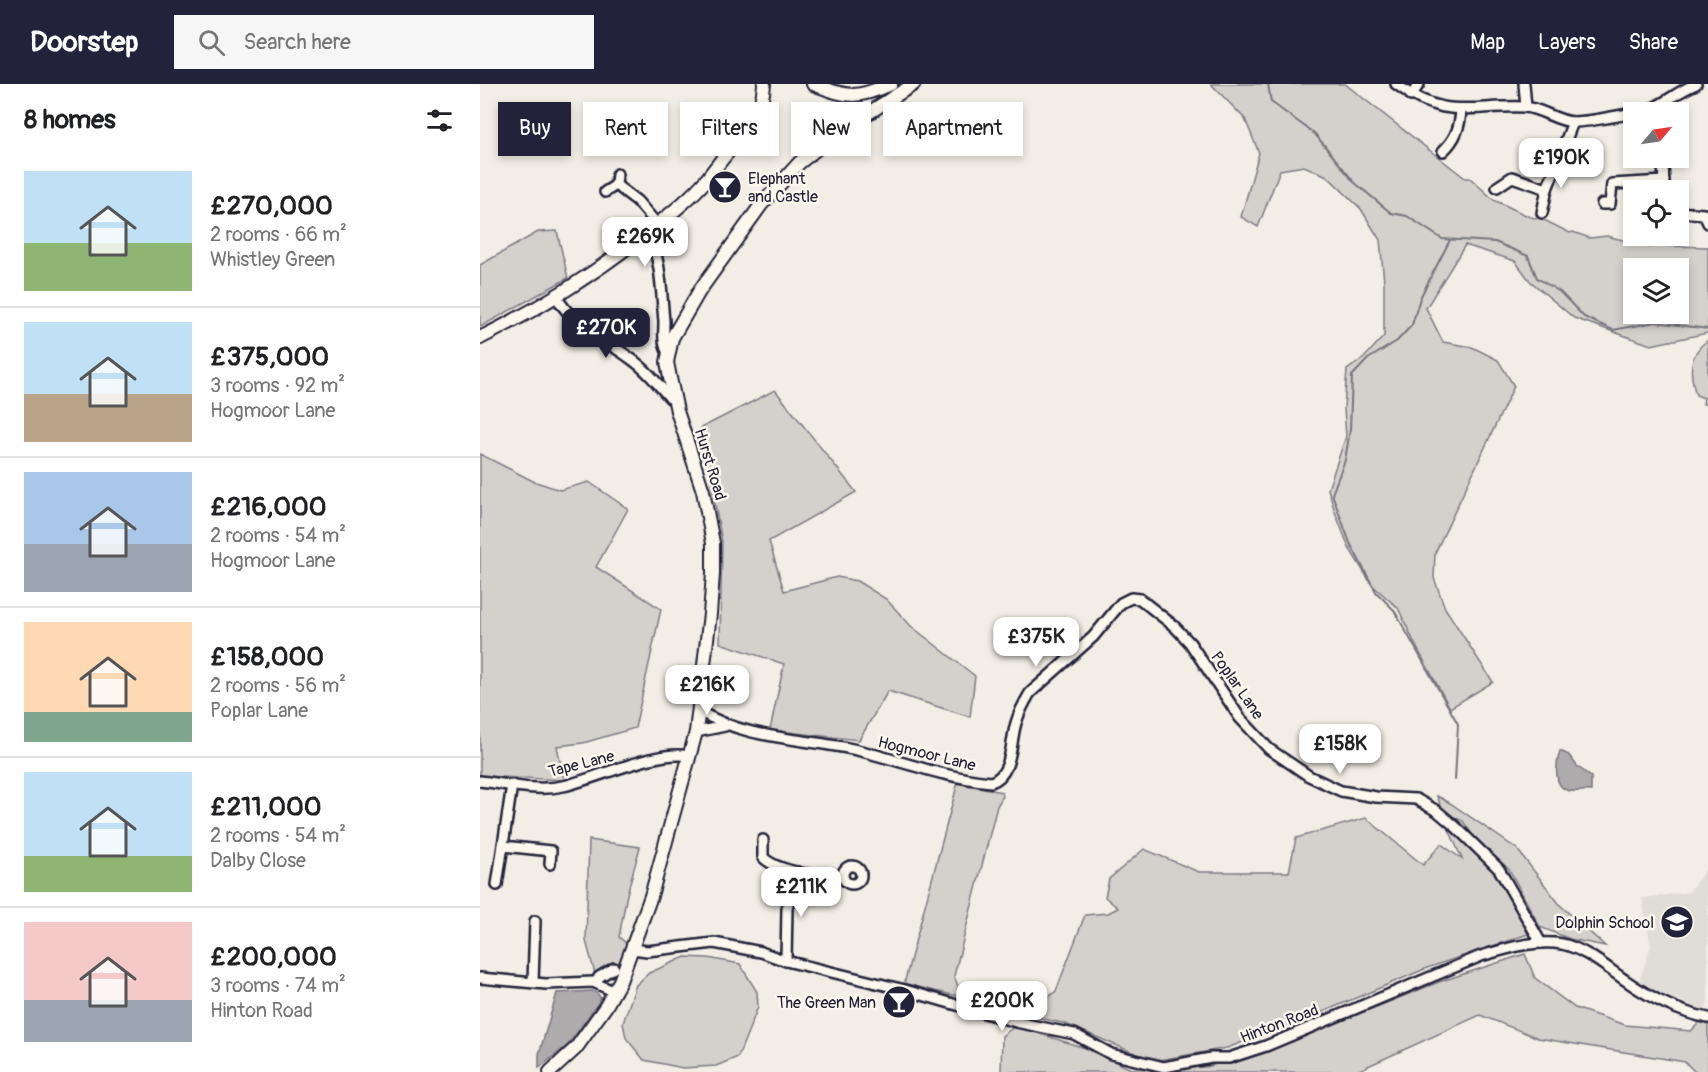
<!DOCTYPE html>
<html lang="en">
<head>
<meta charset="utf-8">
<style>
  body { margin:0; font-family:Pangolin,sans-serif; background:#f6f6f6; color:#202124; height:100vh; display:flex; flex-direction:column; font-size:22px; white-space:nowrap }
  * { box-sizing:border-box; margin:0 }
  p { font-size:20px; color:#757577 }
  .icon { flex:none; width:33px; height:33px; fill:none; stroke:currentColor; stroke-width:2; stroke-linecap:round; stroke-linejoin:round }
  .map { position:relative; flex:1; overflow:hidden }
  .side { display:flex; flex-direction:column; background:#fff; width:480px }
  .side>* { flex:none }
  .banner { position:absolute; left:18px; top:18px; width:570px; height:54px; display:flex; gap:12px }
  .needle { width:39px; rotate:61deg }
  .controls { position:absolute; left:1143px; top:18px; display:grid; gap:12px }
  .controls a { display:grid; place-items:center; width:66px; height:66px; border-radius:0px; background:#fff; box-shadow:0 3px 9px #0003; font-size:30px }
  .price { position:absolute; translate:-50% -51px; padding:0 14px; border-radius:12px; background:#fff; color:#222; font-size:20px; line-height:39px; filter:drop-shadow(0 2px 3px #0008) }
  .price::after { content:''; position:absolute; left:50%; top:36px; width:18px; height:14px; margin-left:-9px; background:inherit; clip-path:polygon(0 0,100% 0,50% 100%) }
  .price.current { background:#22223b; color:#fff }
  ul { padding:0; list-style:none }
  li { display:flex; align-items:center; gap:18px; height:150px; padding:0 24px }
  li+li { border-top:2px solid #e0e0e0 }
  li span { display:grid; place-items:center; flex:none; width:168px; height:120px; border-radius:0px; color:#555 }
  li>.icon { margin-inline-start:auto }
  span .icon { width:72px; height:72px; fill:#fffc; stroke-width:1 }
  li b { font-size:26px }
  h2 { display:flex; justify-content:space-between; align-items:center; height:72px; padding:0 24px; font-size:26px }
  .chip { padding:0 21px; border-radius:0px; background:#fff; box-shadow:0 3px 9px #0003; font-size:21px; line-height:54px }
  .chip.current { background:#22223b; color:#fff }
  header { display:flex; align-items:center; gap:36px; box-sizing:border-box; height:84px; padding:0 30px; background:#22223b; color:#fff }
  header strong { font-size:28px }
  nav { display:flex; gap:33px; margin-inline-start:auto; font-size:21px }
  .search { width:420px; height:54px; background:#f6f6f6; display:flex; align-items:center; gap:15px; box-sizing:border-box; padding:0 21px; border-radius:0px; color:#757577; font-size:22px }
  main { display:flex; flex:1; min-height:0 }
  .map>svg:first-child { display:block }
  .built { fill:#e0dcd6 }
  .green { fill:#d4d1cc; stroke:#7b7a84; stroke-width:1.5; fill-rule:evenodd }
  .water { fill:#aeabad; stroke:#76747f; stroke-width:1.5 }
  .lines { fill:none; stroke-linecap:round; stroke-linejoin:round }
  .stream { stroke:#76747f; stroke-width:2 }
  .minor-casing { stroke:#22223b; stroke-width:14 }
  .major-casing { stroke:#22223b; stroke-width:16 }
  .minor { stroke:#fbf7ec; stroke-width:9 }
  .major { stroke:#fbf7ec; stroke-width:12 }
  .labels { text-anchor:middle; stroke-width:5; stroke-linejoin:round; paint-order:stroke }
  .poi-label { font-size:16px; fill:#22223b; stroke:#fbf7ec; text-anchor:end }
  .street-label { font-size:16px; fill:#22223b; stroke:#fbf7ec }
</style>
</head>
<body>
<header>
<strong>Doorstep</strong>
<div class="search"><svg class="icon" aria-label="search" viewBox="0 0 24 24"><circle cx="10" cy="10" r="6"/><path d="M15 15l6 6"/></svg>Search here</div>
<nav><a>Map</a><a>Layers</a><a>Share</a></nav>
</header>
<main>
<section class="side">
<h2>8 homes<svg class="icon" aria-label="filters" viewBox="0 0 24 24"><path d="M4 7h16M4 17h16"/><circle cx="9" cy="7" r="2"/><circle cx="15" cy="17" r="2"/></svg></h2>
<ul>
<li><span style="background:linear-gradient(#bfe0f5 60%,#8fb573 0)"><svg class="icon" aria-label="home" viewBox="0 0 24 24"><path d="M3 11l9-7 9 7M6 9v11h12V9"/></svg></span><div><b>£270,000</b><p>2 rooms · 66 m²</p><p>Whistley Green</p></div></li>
<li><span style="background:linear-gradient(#bfe0f5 60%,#b9a48a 0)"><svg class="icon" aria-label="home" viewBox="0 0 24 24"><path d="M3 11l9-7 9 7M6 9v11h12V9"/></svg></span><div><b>£375,000</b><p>3 rooms · 92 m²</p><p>Hogmoor Lane</p></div></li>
<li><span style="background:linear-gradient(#a9c7e8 60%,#9aa5b1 0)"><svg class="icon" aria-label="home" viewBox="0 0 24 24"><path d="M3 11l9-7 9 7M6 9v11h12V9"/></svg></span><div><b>£216,000</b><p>2 rooms · 54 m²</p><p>Hogmoor Lane</p></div></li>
<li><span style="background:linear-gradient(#ffd9b3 75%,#7fa58c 0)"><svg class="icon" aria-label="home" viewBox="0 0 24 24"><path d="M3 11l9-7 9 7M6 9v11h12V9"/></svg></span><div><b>£158,000</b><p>2 rooms · 56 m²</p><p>Poplar Lane</p></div></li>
<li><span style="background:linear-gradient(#bfe0f5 70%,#8fb573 0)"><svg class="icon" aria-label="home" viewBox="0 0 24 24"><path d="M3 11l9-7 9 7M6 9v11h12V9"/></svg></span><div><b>£211,000</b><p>2 rooms · 54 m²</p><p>Dalby Close</p></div></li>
<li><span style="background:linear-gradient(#f6c9c9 65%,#9aa5b1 0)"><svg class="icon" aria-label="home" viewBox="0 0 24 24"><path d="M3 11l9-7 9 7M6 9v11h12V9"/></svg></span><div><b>£200,000</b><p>3 rooms · 74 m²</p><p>Hinton Road</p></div></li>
</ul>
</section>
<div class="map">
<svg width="1228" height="988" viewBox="0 0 1228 988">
  <rect width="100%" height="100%" fill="#f2eee5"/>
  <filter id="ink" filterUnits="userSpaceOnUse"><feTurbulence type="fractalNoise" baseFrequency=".0167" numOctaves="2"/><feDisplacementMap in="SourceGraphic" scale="12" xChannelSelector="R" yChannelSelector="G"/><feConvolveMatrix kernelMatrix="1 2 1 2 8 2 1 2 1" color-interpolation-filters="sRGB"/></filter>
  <g filter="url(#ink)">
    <polygon class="built" points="1228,782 1228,917 1225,927 1158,900 1171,862 1162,814 1209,808"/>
    <g class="green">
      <path d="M731,0H865L985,94H990L1014,116L1050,133L1062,135L1090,149L1093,148L1110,154L1127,152L1170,163L1174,161L1176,154H1181L1188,162L1228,163V249L1171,261L1094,234L1050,197L1035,177L985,161L946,224L963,258L992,263L1018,276L1034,302L955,469L954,494L965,524L1013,598L970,624L936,562L918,524L892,501L869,464L855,428L848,405L866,352L864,324L867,286L884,274L904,252V198L900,156L881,125L847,92L824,82L800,86L778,143L761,133L779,69L765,35ZM1154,184H1198V230H1154Z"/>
      <polygon points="77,147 88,194 0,243 0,181 58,148"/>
      <path d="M1228,256V321L1223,320L1224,314L1216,311C1209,289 1208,270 1228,256Z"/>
      <polygon points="295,306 376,408 289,457 304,507 357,493 377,497 406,515 431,542 495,592 490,633 408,607 379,656 290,646 304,580 240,559 242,458 221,344"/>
      <polygon points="0,370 53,397 80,406 109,398 148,425 116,483 181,525 155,644 103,659 77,662 84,696 0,692"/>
      <polygon points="478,698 521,708 523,712 517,722 474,892 482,913 424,900"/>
      <polygon points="957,712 970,719 1037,765 1081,822 1125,862 1090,855 1060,843 1029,785 1000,762 983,737 963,728"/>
      <polygon points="886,734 943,781 961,760 982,775 967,741 1019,792 1048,850 947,884 845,927 747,964 673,977 586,940 548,931 576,907 605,831 628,829 638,824 625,813 629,795 664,765 719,788 809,788 816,754"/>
      <polygon points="109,756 160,763 147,810 139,853 148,861 140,880 115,890 106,857"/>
      <polygon points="1045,870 1055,894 1095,924 1145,941 1211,947 1228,930 1228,988 1215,988 1205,978 1058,954 1000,931 875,988 521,988 522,952 535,942 608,965 651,985 726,983 796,963 959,898"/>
      <polygon points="205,873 228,874 260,880 277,908 278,923 258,973 236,982 203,984 164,976 146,954 143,939 156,901 169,889"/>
    </g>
    <g class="water">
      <path d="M1080,667L1089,671L1097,682L1111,693V707C1104,706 1098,708 1091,707C1072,705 1076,680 1080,667Z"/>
      <polygon points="112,907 118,910 121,915 88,961 59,984 59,970 77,909"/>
    </g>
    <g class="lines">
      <g class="stream">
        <polyline points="788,0 791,18 835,50 874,98 911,129 927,132 962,155 1015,158 1048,172 1057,194 1080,208 1104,233 1133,246 1176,238 1228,245"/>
        <polyline points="970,156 940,214 932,241 917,257 888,275 872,292 870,346 865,376 852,410 870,459 896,508 914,526 978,640 975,696"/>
      </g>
      <defs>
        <g id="minor">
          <path d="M916,0C964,37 991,21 1044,23C1061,24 1076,37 1093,38C1111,38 1135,32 1154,29"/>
          <polyline points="1044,0 1046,23"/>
          <polyline points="931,12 939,0"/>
          <path d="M1158,28C1179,26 1195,8 1216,0"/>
          <path d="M963,67C976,55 980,42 981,26"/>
          <polyline points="1183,74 1184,106"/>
          <polyline points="137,90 136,101 157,117 177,140"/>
          <polyline points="1017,103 1032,93 1067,105 1093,38"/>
          <polyline points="125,108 136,101"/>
          <polyline points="1122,120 1130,120 1132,100 1184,97"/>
          <polyline points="1198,128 1224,130 1228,139"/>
          <polyline points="1062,129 1067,105"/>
          <path d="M167,148C182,175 181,207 184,237C184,248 182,259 188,269"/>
          <path d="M76,212C93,242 124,255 150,274C166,285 178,300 190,314L194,315"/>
          <path d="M219,627C267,656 324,654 377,666C422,677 465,694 511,698C533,691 530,658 536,639C539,629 544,619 550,609L613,553L641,519L651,514L660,515L694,542L710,559L760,634L789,665L829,692L861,707L896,713L936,715L957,727L976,743L1019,785L1061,859"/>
          <polyline points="216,648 245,642"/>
          <path d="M0,697C26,700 57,708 83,702C116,695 178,665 208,672"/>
          <path d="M283,756V773C295,787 345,795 363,793"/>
          <polyline points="23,762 71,767 70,780"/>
          <circle cx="372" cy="791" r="9"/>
          <polyline points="17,801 32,701"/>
          <path d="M153,865L167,867L234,859L281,868L306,877L425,906L536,938L594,950L631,970L684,983L731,974H749L786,962L1001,872C1026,865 1055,855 1082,860C1105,865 1126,883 1145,896C1169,913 1199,928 1228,934"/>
          <polyline points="306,877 307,824 317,788"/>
          <polyline points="0,894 66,900 113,898 135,908"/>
          <polyline points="53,898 55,837"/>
          <polyline points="116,899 119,893 134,884"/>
        </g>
        <g id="major">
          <path d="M333,0C370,14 375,15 411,0"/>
          <path d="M0,254C61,224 116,189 169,147C189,131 210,115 227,95C234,86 241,76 249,67C266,46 283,28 284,0"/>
          <polyline points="70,988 96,964 126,922 140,897 171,812 216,648 230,530 233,490 233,459 223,407 197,327 190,294 187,278 192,254 220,206 281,121 319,79 354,51 434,0"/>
        </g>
      </defs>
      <use href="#minor" class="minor-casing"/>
      <use href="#major" class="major-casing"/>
      <use href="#minor" class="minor"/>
      <use href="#major" class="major"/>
    </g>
  </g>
  <defs>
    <symbol id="bar-disc" viewBox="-11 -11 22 22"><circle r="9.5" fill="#22223b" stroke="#fbf7ec"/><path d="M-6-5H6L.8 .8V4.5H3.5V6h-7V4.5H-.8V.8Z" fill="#fff"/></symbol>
    <symbol id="school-disc" viewBox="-11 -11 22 22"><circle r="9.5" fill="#22223b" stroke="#fbf7ec"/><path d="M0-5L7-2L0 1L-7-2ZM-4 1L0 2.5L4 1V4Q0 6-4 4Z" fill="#fff"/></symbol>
  </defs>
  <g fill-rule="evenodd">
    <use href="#bar-disc" x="226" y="84" width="38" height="38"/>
    <use href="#school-disc" x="1178" y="819" width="38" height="38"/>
    <use href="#bar-disc" x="400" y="899" width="38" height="38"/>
  </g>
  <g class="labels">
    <g class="poi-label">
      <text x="268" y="100" text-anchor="start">Elephant<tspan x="268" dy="18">and Castle</tspan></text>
      <text x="1174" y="844">Dolphin School</text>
      <text x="396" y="924">The Green Man</text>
    </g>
    <g class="street-label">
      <text transform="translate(231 380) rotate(73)" y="6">Hurst Road</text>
      <text transform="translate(758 601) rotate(55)" y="6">Poplar Lane</text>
      <text transform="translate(447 669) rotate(14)" y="6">Hogmoor Lane</text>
      <text transform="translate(101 679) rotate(-14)" y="6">Tape Lane</text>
      <text transform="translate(799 939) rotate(-21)" y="6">Hinton Road</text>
    </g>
  </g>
</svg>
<div class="controls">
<a><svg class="needle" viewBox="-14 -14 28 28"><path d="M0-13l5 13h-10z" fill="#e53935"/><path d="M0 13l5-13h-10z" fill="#757577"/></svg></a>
<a><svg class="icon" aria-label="locate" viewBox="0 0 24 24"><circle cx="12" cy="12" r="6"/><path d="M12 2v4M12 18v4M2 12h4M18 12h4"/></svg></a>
<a><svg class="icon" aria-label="layers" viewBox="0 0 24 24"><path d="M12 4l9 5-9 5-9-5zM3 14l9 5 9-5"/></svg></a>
</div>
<b class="price" style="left:1081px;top:105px">£190K</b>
<b class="price" style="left:165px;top:184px">£269K</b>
<b class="price current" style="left:126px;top:275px">£270K</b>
<b class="price" style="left:556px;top:584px">£375K</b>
<b class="price" style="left:227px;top:632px">£216K</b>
<b class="price" style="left:860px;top:691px">£158K</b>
<b class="price" style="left:321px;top:834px">£211K</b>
<b class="price" style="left:522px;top:948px">£200K</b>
<div class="banner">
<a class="chip current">Buy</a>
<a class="chip">Rent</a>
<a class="chip">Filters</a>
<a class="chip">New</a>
<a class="chip">Apartment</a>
</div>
</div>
</main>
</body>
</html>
